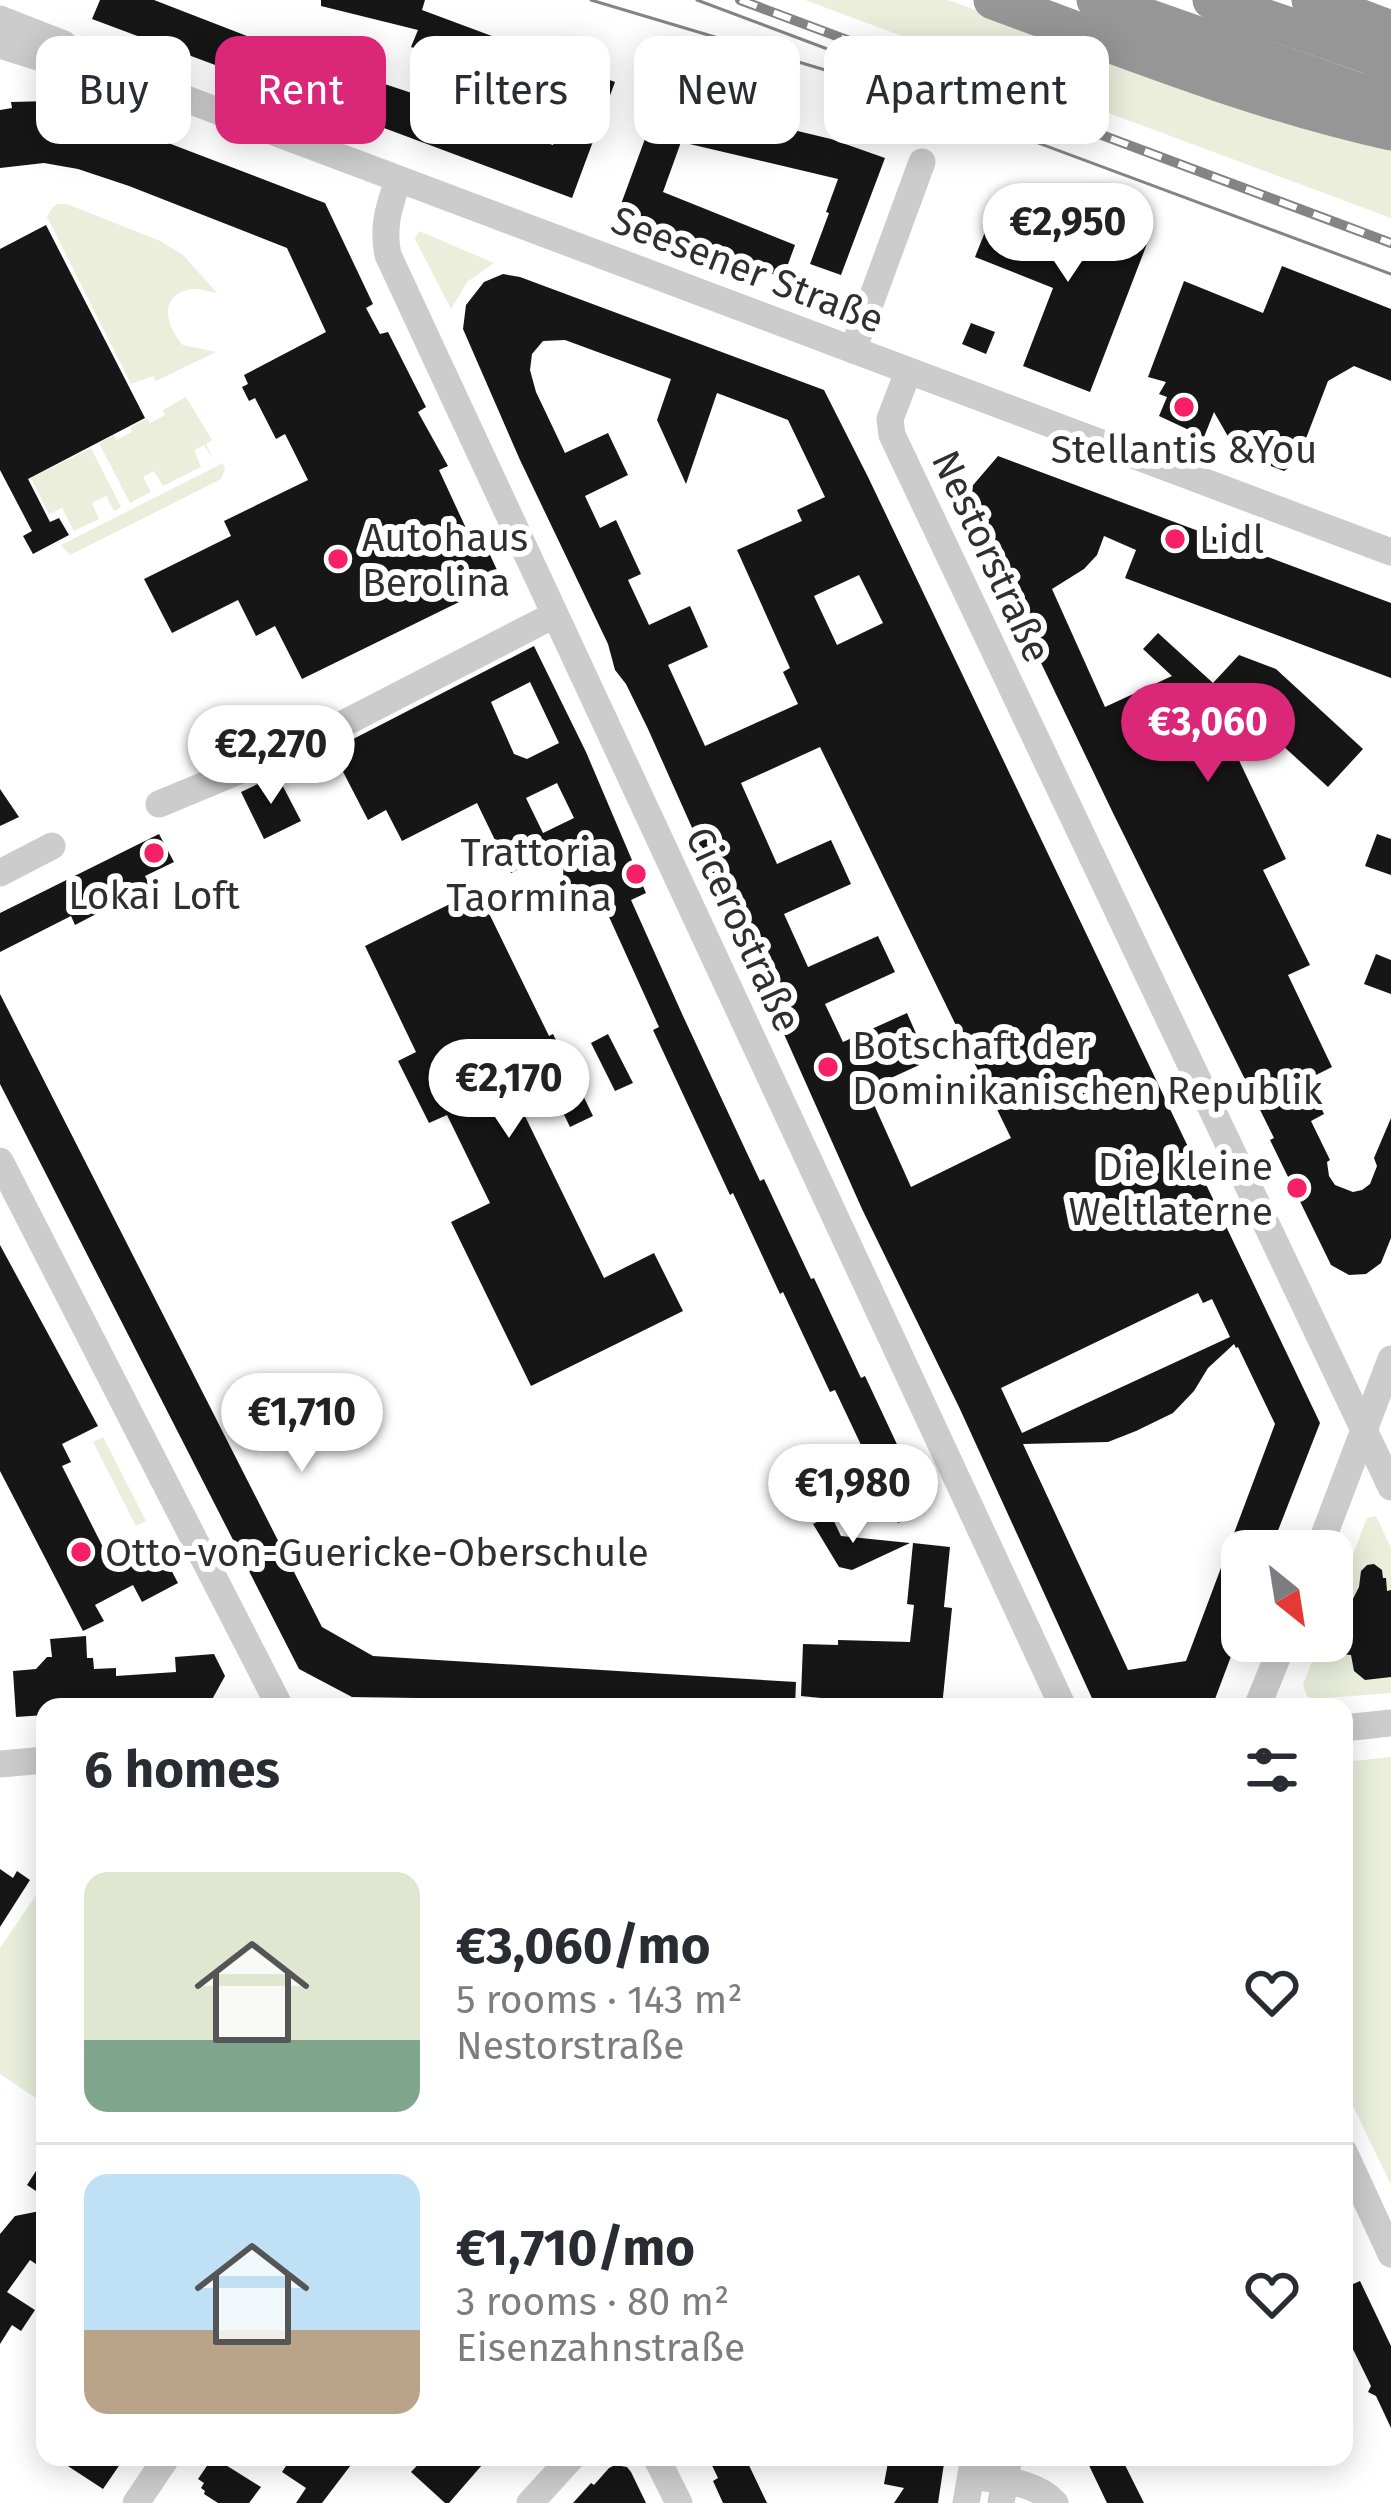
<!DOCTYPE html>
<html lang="en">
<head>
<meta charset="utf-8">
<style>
  body { margin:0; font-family:"Fira Sans",sans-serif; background:#f2f2f3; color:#2b2b33; height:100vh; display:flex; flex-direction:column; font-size:45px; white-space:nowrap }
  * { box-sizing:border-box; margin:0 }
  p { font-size:39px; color:#7c7c81 }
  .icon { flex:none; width:66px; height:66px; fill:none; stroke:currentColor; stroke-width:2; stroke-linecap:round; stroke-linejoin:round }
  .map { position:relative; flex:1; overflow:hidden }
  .details { position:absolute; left:36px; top:1698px; width:1317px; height:768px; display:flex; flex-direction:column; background:#fff; border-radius:24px; box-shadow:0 6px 30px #0003 }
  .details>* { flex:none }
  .guide { position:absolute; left:36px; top:36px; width:1320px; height:108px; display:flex; gap:24px }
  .needle { width:78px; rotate:150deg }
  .tools { position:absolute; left:1221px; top:1530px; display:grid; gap:24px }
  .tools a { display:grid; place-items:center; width:132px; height:132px; border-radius:24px; background:#fff; box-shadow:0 6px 30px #0003; font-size:60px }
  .price { position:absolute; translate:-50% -102px; padding:0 27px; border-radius:42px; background:#fff; color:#222; font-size:39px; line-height:78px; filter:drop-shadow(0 3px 6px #0008) }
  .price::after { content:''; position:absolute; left:50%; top:72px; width:36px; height:27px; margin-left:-18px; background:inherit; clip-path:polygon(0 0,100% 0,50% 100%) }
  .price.on { background:#db2777; color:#fff }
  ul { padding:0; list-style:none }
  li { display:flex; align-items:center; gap:36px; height:300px; padding:0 48px }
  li+li { border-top:3px solid #e1e1e2 }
  li span { display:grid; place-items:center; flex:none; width:336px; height:240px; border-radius:24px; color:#555 }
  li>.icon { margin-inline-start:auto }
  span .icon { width:144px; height:144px; fill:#fffc; stroke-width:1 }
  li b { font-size:51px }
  h2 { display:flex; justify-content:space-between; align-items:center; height:144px; padding:0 48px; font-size:51px }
  .chip { padding:0 42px; border-radius:24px; background:#fff; box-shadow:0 6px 30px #0003; font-size:42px; line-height:108px }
  .chip.on { background:#db2777; color:#fff }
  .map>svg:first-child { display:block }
  .green { fill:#eaeedb }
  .building { fill:#161616; fill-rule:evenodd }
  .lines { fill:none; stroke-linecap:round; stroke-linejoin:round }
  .minor { stroke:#ccc; stroke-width:27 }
  .highway { stroke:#969696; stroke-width:39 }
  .tram { stroke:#848484; stroke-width:3 }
  .rail-casing { stroke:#848484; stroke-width:10 }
  .rail { stroke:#fff; stroke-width:6; stroke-dasharray:18; stroke-linecap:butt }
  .poi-dot { fill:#f71f68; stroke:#fff; stroke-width:4.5 }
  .labels { text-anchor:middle; stroke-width:12; stroke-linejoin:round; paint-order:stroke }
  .street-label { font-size:39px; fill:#2f2f2f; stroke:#fff }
  .poi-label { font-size:39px; fill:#2f2f2f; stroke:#fff; text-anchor:start }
</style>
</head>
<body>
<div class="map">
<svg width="1391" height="2503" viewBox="0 0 1391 2503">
  <rect width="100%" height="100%" fill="#fff"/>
  <g class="green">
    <polygon points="805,0 948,0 1250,111 1391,144 1391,218"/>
    <path d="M58,204H67L160,241L183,255L217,293C207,291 197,287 187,290C157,297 168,330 183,345L216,352L156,381L153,376L131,384L47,217L52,208Z"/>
    <polygon points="419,231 494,263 467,282 451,309 415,239"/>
    <polygon points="186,397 212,440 206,444 214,460 204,445 194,450 201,467 163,486 154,471 143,477 151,492 130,503 99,443 114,435 117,440 132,432 131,427 147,419 150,423 165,415 163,410"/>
    <polygon points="91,448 121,507 114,511 106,496 92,503 99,519 74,531 62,508 49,514 31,478"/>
    <polygon points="223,463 225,469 221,479 70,555 61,545"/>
    <polygon points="103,1437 146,1521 136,1526 93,1442"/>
    <polygon points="1376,1516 1391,1548 1391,1693 1313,1699 1307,1696 1303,1685 1320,1641 1332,1641 1332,1609 1367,1518"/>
    <polygon points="1391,1757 1391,2185 1344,2087 1344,1762"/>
    <polygon points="45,1882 45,2104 0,2074 0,1948"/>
  </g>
  <g class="building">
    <polygon points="100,0 154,0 288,52 457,108 454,115 553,145 567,105 411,47 418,30 321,6 321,0 425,0 422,10 615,82 572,198 92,19"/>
    <polygon points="660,98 831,139 885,158 841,275 810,264 829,213 826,212 838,179 681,142 663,192 795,245 783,278 617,215"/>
    <polygon points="50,101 49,106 87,112 325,203 373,304 366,308 380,334 388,332 426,407 418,412 448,466 439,470 471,539 481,535 502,581 302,679 275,626 256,636 238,600 172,633 144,579 231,536 224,521 308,480 285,434 276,439 255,398 249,401 242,387 248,384 244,375 326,332 287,248 129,186 78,169 44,163 0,168 0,110 12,108 11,102"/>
    <polygon points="997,202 1075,232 1084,210 1150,236 1090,392 1023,366 1053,288 975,257"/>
    <polygon points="46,225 145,418 28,479 50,522 59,518 69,535 33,554 23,536 32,531 0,470 0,249"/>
    <polygon points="1282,266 1391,309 1391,381 1354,366 1328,381 1297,462 1284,471 1238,454 1214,412 1204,437 1159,416 1167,397 1159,394 1166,382 1148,377 1184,281 1263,313"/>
    <path d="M503,274L520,277L824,390L868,477L1320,1423L1270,1551H1242V1627L1215,1699L1144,1707H1096L959,1407L862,1209L648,729L626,684L615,670L608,644L520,460L463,329L466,305L484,282ZM565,340L671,379L657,420L686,484L717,393L788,420L825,497L797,510L802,521L737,550L790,668L783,672L798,704L705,746L668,665L708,647L690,606L649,625L628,580L641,574L616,520L600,528L585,496L628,475L608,433L565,453L536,392L530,370L532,354L543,341ZM859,575L883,623L837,645L814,596ZM820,747L1011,1138L911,1187L867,1089L928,1061L907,1013L843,1042L825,1004L895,972L878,936L808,967L784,914L851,884L831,840L777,864L741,783ZM1198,1293L1203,1303L1212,1299L1230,1337L1022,1433L1001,1388ZM1234,1344L1236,1348L1238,1347L1275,1424L1186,1661L1128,1670L1023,1444L1108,1442L1136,1431L1173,1413L1194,1391L1208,1368Z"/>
    <polygon points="971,323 995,332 986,354 962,344"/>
    <polygon points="998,456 1391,603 1391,678 1125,578 1136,550 1104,536 1097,555 1084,569 1052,589 1105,707 1172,676 1143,649 1158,633 1213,683 1239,655 1276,669 1363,749 1328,787 1270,734 1235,752 1286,859 1263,870 1310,965 1288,975 1332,1067 1308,1079 1324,1114 1311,1121 1330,1160 1327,1162 1329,1176 1335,1185 1353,1192 1362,1190 1370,1184 1377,1166 1374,1158 1391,1118 1391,1238 1381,1263 1366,1274 1349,1275 1331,1265 1270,1140 1274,1138 1113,813 962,498"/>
    <path d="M534,646L586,752L646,893L631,900L683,1016L760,1181L764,1179L811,1279L814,1278L861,1378L865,1376L909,1470L899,1475L918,1514L898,1523L835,1390L830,1392L783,1292L780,1294L733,1193L730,1195L653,1030L659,1027L600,897L586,904L575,901L566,892L563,882L564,848L511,873L477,803L402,841L386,810L368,820L339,764L333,768L326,753ZM530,682L559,743L527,759L514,754L491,702ZM557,783L574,818L543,833L526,798Z"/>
    <polygon points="277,775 301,821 264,839 241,792"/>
    <polygon points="0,789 19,817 0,826"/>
    <polygon points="159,834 174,862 145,876 150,886 75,925 71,916 0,952 0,913"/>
    <polygon points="1377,834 1391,839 1391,875 1365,866"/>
    <polygon points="460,899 465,910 483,901 549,1036 553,1034 593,1116 570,1127 554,1094 522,1110 604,1278 654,1253 683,1311 531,1386 451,1222 490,1203 447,1115 429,1123 398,1061 416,1052 365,946"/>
    <polygon points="1376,954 1391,960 1391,994 1364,984"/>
    <polygon points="0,994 322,1627 373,1656 796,1682 795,1707 607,1707 481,1699 352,1697 299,1669 0,1084"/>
    <polygon points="608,1034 633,1083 615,1091 591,1043"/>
    <polygon points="0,1245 98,1426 62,1444 71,1462 62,1466 111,1563 156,1541 178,1583 142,1602 133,1585 95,1605 104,1621 83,1631 0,1471"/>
    <polygon points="831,1515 841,1536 910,1543 852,1570 839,1567 813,1524"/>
    <polygon points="913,1543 950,1547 944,1607 952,1608 942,1707 910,1707 801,1696 803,1644 838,1645 838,1640 910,1642 914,1605 907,1604"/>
    <polygon points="1374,1564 1382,1570 1383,1578 1386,1578 1387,1591 1391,1590 1391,1677 1365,1680 1354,1671 1351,1655 1341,1654 1334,1642 1336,1632 1359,1587 1361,1571 1367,1565"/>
    <polygon points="86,1636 87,1658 93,1658 94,1669 116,1668 116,1676 176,1672 175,1657 214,1654 225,1676 209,1705 45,1707 45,1715 16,1717 13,1671 36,1669 47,1657 52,1657 50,1639"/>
    <polygon points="0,1869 13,1878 17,1871 30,1880 0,1927"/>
    <polygon points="45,2157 45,2197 27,2185"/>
    <polygon points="45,2210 45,2270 30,2260 7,2292 35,2310 21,2331 12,2325 0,2344 0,2234 15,2216"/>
    <polygon points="1360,2281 1391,2346 1391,2428 1376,2396 1368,2392 1371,2386 1344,2331 1344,2288"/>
    <polygon points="54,2457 125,2457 103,2489"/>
    <polygon points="213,2457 261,2487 249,2503 218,2503 204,2494 205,2491 201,2488 204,2483 198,2479"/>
    <polygon points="292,2457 357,2457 322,2503 296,2503 306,2488 282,2472"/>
    <polygon points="425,2457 489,2457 449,2503 445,2503 411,2472"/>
    <polygon points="708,2457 745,2457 767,2503 723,2503 713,2481 718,2478"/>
    <polygon points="889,2457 945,2457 938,2503 894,2503 904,2488 884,2484"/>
    <polygon points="1085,2457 1121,2457 1144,2503 1107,2503"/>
    <polygon points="615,2465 627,2467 631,2472 646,2503 573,2503 591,2483 594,2485 609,2468"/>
  </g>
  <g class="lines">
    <g class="minor">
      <polyline points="0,19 64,44 77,60"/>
      <polyline points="0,45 57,63 77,60 138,81 1391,552"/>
      <path d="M398,180C389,207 382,227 388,255L1063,1707"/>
      <polyline points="853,350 922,162"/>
      <polyline points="908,372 890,419 892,435 1391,1487"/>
      <polyline points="159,804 302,745 554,615"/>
      <polyline points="0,873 52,846"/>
      <polyline points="0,1161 280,1707"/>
      <polyline points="1318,1551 1391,1359"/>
      <polyline points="1257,1707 1284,1641"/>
      <polyline points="1344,1728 1391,1723"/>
      <polyline points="0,1764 45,1760"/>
      <polyline points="1344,2152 1391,2254"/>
      <polyline points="656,2457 679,2503"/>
      <path d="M971,2476C1000,2481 1034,2480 1055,2503"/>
      <polyline points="136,2503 167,2457"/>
      <polyline points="530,2503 572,2457"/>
      <polyline points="966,2503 974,2457"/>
      <polyline points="1001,2503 1009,2457"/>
    </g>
    <g class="highway">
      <path d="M993,0C1124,48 1254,101 1391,131"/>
      <polyline points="1096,0 1352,90 1391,101"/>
      <polyline points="1212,0 1391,62"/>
      <polyline points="1311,0 1391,30"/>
    </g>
    <g class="tram">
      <polyline points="591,0 909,95 1391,274"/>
      <polyline points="697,0 886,71"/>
    </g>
    <defs>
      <polyline id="rail" points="740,0 1391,243"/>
    </defs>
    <use href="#rail" class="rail-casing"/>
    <use href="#rail" class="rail"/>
  </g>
  <g class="poi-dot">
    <circle cx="1184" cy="407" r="12"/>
    <circle cx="1175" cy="539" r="12"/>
    <circle cx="338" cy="559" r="12"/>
    <circle cx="154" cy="853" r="12"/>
    <circle cx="636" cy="874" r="12"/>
    <circle cx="828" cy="1067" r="12"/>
    <circle cx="1297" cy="1188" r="12"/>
    <circle cx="81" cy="1552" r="12"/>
  </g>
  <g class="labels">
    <g class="street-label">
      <text transform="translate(748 269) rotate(21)" y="14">Seesener Straße</text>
      <text transform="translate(992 556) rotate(65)" y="14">Nestorstraße</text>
      <text transform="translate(744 929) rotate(65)" y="14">Cicerostraße</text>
    </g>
    <g class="poi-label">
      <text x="1184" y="463" text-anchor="middle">Stellantis &amp;You</text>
      <text x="362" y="551">Autohaus<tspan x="362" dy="45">Berolina</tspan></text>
      <text x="1199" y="553">Lidl</text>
      <text x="612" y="866" text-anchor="end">Trattoria<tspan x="612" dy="45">Taormina</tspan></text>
      <text x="154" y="909" text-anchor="middle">Lokai Loft</text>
      <text x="852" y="1059">Botschaft der<tspan x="852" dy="45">Dominikanischen Republik</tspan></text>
      <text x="1273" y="1180" text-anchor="end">Die kleine<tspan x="1273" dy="45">Weltlaterne</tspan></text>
      <text x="105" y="1566">Otto-von-Guericke-Oberschule</text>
    </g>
  </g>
</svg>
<div class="tools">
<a><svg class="needle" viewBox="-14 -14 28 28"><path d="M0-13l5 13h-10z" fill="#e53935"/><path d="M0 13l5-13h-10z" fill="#7c7c81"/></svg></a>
</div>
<b class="price" style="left:1068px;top:285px">€2,950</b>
<b class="price on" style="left:1208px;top:785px">€3,060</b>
<b class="price" style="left:271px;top:807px">€2,270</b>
<b class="price" style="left:509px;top:1141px">€2,170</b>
<b class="price" style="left:302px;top:1475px">€1,710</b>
<b class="price" style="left:853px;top:1546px">€1,980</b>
<div class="guide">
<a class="chip">Buy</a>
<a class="chip on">Rent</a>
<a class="chip">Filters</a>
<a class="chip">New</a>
<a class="chip">Apartment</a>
</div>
<section class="details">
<h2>6 homes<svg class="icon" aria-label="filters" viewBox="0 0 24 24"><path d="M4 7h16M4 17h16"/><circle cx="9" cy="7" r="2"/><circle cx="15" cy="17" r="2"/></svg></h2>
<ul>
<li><span style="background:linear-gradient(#dfe7d0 70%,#7fa58c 0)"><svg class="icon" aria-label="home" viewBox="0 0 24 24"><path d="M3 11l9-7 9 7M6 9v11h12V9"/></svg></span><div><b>€3,060/mo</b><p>5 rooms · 143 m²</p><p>Nestorstraße</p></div><svg class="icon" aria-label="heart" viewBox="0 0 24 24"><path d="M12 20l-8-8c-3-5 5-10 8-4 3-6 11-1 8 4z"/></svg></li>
<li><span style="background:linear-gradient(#bfe0f5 65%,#b9a48a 0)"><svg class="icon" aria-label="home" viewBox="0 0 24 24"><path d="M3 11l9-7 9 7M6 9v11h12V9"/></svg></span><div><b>€1,710/mo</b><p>3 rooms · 80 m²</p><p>Eisenzahnstraße</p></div><svg class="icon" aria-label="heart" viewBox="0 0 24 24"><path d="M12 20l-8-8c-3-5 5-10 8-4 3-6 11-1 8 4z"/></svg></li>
</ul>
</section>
</div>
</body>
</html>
